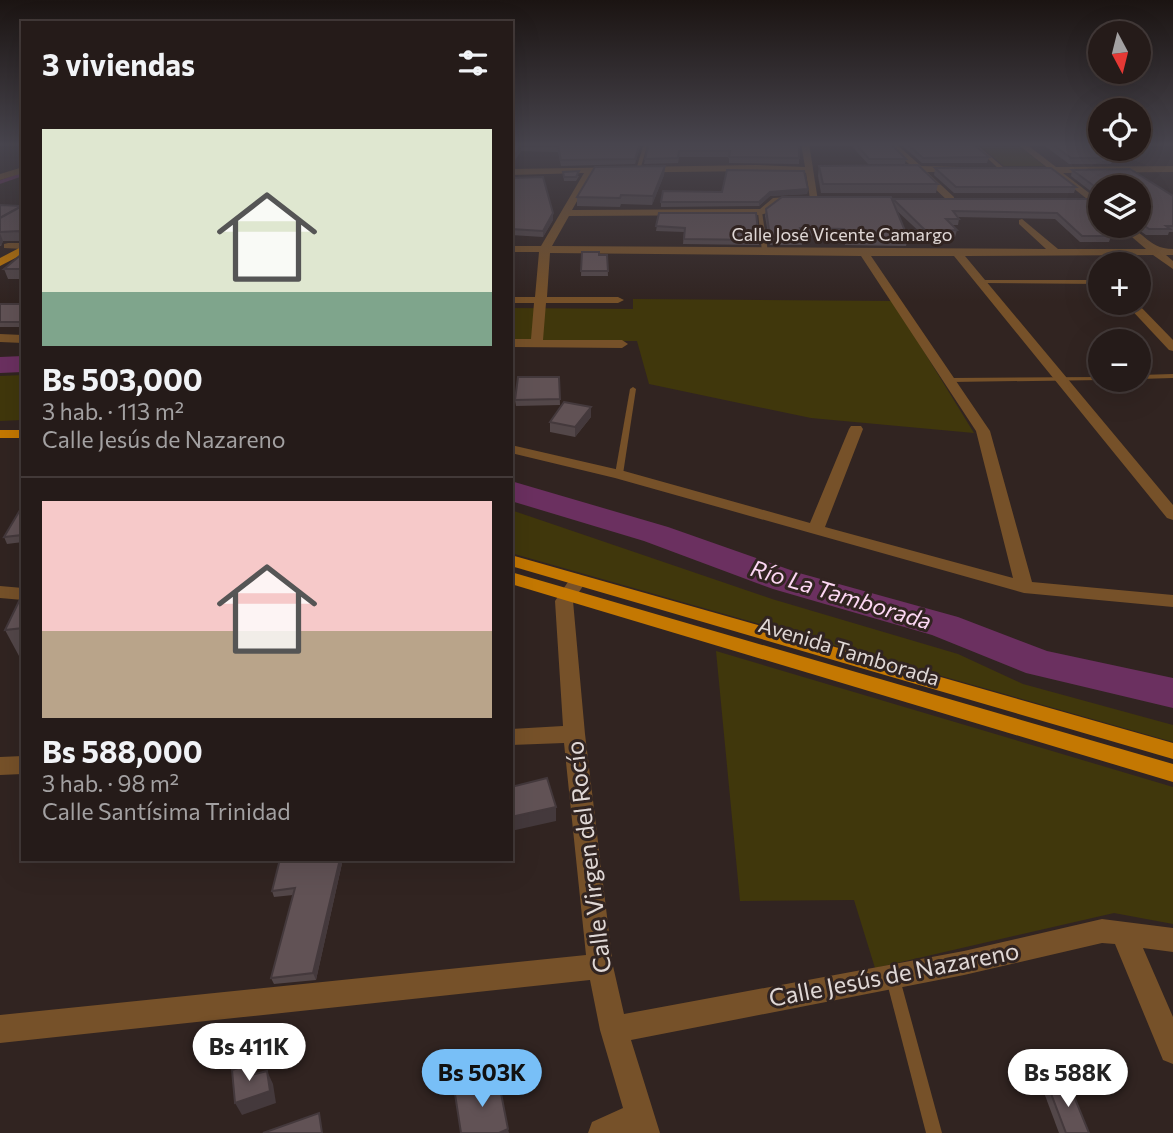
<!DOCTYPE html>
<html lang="es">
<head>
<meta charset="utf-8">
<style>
  body { margin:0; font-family:Commissioner,sans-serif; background:#312826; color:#f1f3f6; height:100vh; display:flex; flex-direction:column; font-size:26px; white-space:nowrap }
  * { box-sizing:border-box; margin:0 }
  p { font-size:23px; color:#a3a1a2 }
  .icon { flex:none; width:38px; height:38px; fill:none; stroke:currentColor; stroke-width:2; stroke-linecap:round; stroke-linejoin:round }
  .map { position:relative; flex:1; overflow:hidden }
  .side { position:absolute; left:21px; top:21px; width:492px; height:840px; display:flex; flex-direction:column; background:#251b19; border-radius:0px; box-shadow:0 7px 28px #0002,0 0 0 2px #423938 }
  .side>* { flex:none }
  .needle { width:46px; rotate:173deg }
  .controls { position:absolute; left:1088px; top:21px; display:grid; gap:14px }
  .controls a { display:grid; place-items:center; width:63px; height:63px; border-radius:50%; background:#251b19; box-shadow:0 7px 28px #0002,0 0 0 2px #423938; font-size:35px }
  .price { position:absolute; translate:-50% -60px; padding:0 16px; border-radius:24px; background:#fff; color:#222; font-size:23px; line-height:46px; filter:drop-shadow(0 2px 4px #0008) }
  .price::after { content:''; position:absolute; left:50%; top:42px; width:21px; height:16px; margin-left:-10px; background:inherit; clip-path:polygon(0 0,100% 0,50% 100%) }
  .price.selected { background:#78bff7; color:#111 }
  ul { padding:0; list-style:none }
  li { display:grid; align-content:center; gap:14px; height:371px; padding:0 21px }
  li+li { border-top:2px solid #423938 }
  li span { display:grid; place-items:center; height:217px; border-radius:0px; color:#555 }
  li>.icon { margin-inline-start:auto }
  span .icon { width:126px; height:126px; fill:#fffc; stroke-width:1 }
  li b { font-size:30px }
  h2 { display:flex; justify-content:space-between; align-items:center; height:84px; padding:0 21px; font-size:30px }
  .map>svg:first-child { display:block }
  .green { fill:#40370c }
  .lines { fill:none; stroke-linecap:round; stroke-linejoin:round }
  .stream { stroke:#6b3060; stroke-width:3.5 }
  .river { fill:#6b3060; fill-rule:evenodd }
  .lane { fill:#765129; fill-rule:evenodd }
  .street { fill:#765129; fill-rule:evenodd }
  .primary { fill:#c47802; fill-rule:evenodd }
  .wall { fill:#534749 }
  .shaded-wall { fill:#44393c }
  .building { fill:#615255; stroke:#44393c; stroke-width:2 }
  .labels { text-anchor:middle; stroke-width:6; stroke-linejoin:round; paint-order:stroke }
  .far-street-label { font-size:18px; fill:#e0d8d6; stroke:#312421 }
  .street-label { font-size:21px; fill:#e0d8d6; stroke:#312421 }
  .water-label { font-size:23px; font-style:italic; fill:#fcd7f3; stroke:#312421 }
  .near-street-label { font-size:24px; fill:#e0d8d6; stroke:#312421 }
</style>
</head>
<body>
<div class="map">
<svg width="1173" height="1133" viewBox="0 0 1173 1133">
  <rect width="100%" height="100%" fill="#312421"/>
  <g class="green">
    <polygon points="977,143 1016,143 1044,166 1004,166"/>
    <polygon points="633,299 893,301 974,433 811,418 649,384 637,341 511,341 511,308 633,309"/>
    <polygon points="23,375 23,420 0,421 0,376"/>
    <polygon points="511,510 772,599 958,654 1023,684 1173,725 1173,742 511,553"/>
    <polygon points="716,651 1173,787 1173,924 1114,913 875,968 854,900 740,901"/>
  </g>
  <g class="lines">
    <polyline class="stream" points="0,182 23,174"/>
    <g class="river">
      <polygon points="23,356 23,372 0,373 0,357"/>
      <polygon points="511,481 668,527 799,573 958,617 1047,651 1173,678 1173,708 1026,673 932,635 773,589 644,541 511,501"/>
    </g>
    <g class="lane">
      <polygon points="644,143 648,143 640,170 638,171 636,170"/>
      <polygon points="971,143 975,143 1004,168 1004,170 1000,170"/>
      <polygon points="760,211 762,212 768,252 765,254 762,252 758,212"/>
      <polygon points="980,280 1101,280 1101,284 982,283 979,281"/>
      <polygon points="1173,374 1173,378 1139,379 1139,375"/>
      <polygon points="1101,377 1101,380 1103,380 951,382 948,380 951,378"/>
      <polygon points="633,387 636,389 623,474 619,476 615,474 630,389"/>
      <polygon points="893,973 898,975 900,979 942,1133 926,1133 886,979 888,975"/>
    </g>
    <g class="street">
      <path d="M801,143H809L818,201L810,199L806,173L756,171L593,173L572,210L760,209L773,198L804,196L809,199L804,202L776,204L770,212L760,215L569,216L552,246L1046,249L1019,224V220L1022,219L1058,249H1146L1119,226C1143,226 1146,249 1173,249V255H1166L1173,261V269L1153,255L965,256L1173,505V520L1167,518L954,256H871L990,431L1032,582L1173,595V607L1024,593L615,478L511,453V445L624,471L810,523L849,429L851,426H861L863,429L825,527L1013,578L976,431L861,256L550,253L547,297H618L624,300L618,303H546L543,340H622L628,344L622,348L511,347V339H531L534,303H511V297H535L539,252H511V246H541L584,173L511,175V169L756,165L805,167Z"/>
      <polygon points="887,143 895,143 921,166 960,167 960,171 957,172 927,172 954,197 954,201 948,201 917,172 898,171 898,167 911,166"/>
      <polygon points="1016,143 1025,143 1056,167 1173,166 1173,172 1063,173 1101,202 1101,210"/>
      <polygon points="23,167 23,173 0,180 0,174"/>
      <polygon points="8,243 23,243 23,249 4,248 4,244"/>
      <polygon points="1125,303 1137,303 1173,340 1173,351 1169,350"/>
      <polygon points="0,334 23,335 23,343 0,342"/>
      <polygon points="578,574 587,580 573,601 585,734 613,966 624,1014 964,951 1102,919 1173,928 1173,952 1143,948 1173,1017 1173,1064 1163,1060 1115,944 1102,943 964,975 631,1040 660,1133 588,1133 592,1122 623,1108 600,1030 590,980 0,1043 0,1015 586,955 564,743 511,745 511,729 563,726 555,601 572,576"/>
      <polygon points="0,586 23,588 23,600 0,598"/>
      <polygon points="23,756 23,774 0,775 0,757"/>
    </g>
    <g class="primary">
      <polygon points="23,246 23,254 0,266 0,258"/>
      <rect x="0" y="430" width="23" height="8"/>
      <polygon points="511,555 1173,743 1173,759 511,566"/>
      <polygon points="511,572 1173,764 1173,782 511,584"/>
    </g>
  </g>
  <g class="wall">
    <polygon points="511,143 641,143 635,164 561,166 558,152 521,151 511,166"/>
    <polygon points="649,143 799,158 799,164 729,163 729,157 679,157 678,163 644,164 645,159"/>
    <polygon points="849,143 890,143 906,159 905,164 868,164"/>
    <polygon points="899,143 972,143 989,157 987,163 922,163"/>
    <polygon points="1041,143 1101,143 1101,148 1097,148 1113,158 1111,164 1069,164"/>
    <polygon points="665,166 664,175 652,205 621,204 620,207 577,206 577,197"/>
    <polygon points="819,166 938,184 936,193 821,193 818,176"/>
    <polygon points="935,168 1076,187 1074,193 954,193 934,175"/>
    <polygon points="1072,170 1173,196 1173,232 1169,232 1168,235 1146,235 1135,227 1129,226 1139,226 1139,187 1101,187 1101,199 1071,176"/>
    <polygon points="563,172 579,176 576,181 564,181"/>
    <polygon points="511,178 553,213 553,220 543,237 511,235"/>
    <polygon points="808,189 807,194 770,196 759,206 661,207 661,202 722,192"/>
    <polygon points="893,199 1090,199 1101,226 1128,229 1126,236 1111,236 1109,242 1080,242 1055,219 958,217 959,219 958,225 952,225 957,230 955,237 925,237 895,209 908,238 906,246 845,245 843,237 803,235 802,245 770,245 765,216 766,209 892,201"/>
    <polygon points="0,205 23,206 23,241 3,241 1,246 0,246"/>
    <polygon points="659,213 759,240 759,245 683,244 684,232 656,231"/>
    <polygon points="582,252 599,255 607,255 608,276 581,276"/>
    <polygon points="23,253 23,279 8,279 4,269"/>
    <rect x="0" y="304" width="23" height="23"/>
    <polygon points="559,377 560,405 516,406 515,400"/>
    <polygon points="591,417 575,437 550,432 550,422"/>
    <polygon points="23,505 23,542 7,544 4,537"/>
    <polygon points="23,593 23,656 19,656 5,630"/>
    <polygon points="343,859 316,980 274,984 271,978 293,895 274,897 272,891"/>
    <polygon points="1047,1083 1089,1133 1059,1133 1043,1090"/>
  </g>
  <g class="shaded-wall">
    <polygon points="640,143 641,143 635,164 635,159"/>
    <polygon points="521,146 521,151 511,166 511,160"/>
    <polygon points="665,166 664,175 652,205 653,196"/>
    <polygon points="808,189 807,194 770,196 759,206 759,202 770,192"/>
    <polygon points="553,213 553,220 543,237 543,231"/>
    <polygon points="0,233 3,241 1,246 0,243"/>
    <polygon points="591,407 591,417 575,437 575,427"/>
    <polygon points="556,807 556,821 511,831 511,817"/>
    <polygon points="340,859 343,859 316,980 313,973"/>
    <polygon points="267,1071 273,1084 276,1103 242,1115 235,1103"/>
    <polygon points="508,1129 509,1133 499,1133"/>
  </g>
  <g class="building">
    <polygon points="511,143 640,143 635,159 561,160 558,146 521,146 511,160"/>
    <polygon points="649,143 799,143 799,158 729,157 730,151 679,151 678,158 645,159"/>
    <polygon points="855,143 890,143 906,159 869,159"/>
    <polygon points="906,143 972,143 989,157 923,158"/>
    <polygon points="1051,143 1089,143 1113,158 1071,158"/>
    <polygon points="918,165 938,184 823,184 819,166"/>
    <polygon points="665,166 653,196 621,195 620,198 577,197 595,167"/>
    <polygon points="935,168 1051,168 1076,187 956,187"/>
    <polygon points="1130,169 1173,196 1173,226 1166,226 1170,229 1149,229 1139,222 1139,187 1101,187 1101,191 1072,170"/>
    <polygon points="727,170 804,171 808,189 770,192 759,202 661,202 663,191 722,192"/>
    <polygon points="579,171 576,177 564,177 563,172"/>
    <polygon points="543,177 553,213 543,231 511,229 511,178"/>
    <polygon points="782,197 891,197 908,238 847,238 844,229 800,228 803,237 770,237 766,209"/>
    <polygon points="893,199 1090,199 1101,204 1101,226 1124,226 1128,229 1104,229 1111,236 1082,236 1057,213 953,211 959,219 946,219 957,230 926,231"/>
    <polygon points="0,205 22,206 0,218"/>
    <polygon points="22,206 23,239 19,231 0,232 0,218"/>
    <polygon points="659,213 756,213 759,240 684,239 685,228 656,226"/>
    <polygon points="582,252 599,252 599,255 607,255 608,271 581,271"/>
    <polygon points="23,253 23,269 4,269"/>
    <rect x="0" y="304" width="23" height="18"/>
    <polygon points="518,377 559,377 560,399 515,400"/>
    <polygon points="564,402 591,407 575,427 550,422"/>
    <polygon points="23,505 22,535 4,537"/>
    <polygon points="23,593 23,628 5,630"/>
    <polygon points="547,778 556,807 511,817 511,787"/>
    <polygon points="280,859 340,859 313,973 271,978 295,888 272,891"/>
    <polygon points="253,1063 255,1074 267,1071 270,1091 235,1103 232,1070"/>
    <polygon points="498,1078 508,1129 499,1133 461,1133 455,1094"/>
    <polygon points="1047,1083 1069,1084 1089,1133 1066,1133"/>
    <polygon points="319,1113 322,1133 263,1133"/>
  </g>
  <linearGradient id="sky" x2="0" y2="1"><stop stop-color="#1b1412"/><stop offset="0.48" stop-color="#48454e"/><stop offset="1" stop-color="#48454e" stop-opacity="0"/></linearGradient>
  <rect width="1173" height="301" fill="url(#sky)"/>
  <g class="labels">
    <g class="far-street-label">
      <text x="842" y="241">Calle José Vicente Camargo</text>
    </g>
    <g class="street-label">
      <text transform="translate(849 652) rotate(17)" y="7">Avenida Tamborada</text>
    </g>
    <g class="water-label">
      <text transform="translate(841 595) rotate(17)" y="8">Río La Tamborada</text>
    </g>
    <g class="near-street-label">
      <text transform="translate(589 857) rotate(-97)" y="8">Calle Virgen del Rocío</text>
      <text transform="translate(894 975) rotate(-11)" y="8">Calle Jesús de Nazareno</text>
    </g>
  </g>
</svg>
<div class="controls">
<a><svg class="needle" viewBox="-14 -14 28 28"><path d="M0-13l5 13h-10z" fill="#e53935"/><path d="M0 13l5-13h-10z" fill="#a3a1a2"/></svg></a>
<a><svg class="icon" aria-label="locate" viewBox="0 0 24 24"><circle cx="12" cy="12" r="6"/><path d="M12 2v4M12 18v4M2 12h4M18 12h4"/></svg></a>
<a><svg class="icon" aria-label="layers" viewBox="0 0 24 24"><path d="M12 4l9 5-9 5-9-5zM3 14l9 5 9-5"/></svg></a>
<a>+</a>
<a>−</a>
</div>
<b class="price" style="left:249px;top:1083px">Bs 411K</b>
<b class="price selected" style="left:482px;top:1109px">Bs 503K</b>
<b class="price" style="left:1068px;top:1109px">Bs 588K</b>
<section class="side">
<h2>3 viviendas<svg class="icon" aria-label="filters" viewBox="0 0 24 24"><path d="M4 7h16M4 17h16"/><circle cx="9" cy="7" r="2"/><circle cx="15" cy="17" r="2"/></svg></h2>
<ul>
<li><span style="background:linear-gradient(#dfe7d0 75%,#7fa58c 0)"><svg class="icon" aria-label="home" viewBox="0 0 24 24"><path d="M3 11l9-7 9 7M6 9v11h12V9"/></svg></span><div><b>Bs 503,000</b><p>3 hab. · 113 m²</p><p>Calle Jesús de Nazareno</p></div></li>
<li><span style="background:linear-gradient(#f6c9c9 60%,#b9a48a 0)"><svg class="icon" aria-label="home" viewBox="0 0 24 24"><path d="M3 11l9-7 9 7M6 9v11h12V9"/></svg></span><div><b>Bs 588,000</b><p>3 hab. · 98 m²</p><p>Calle Santísima Trinidad</p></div></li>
</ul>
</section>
</div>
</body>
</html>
